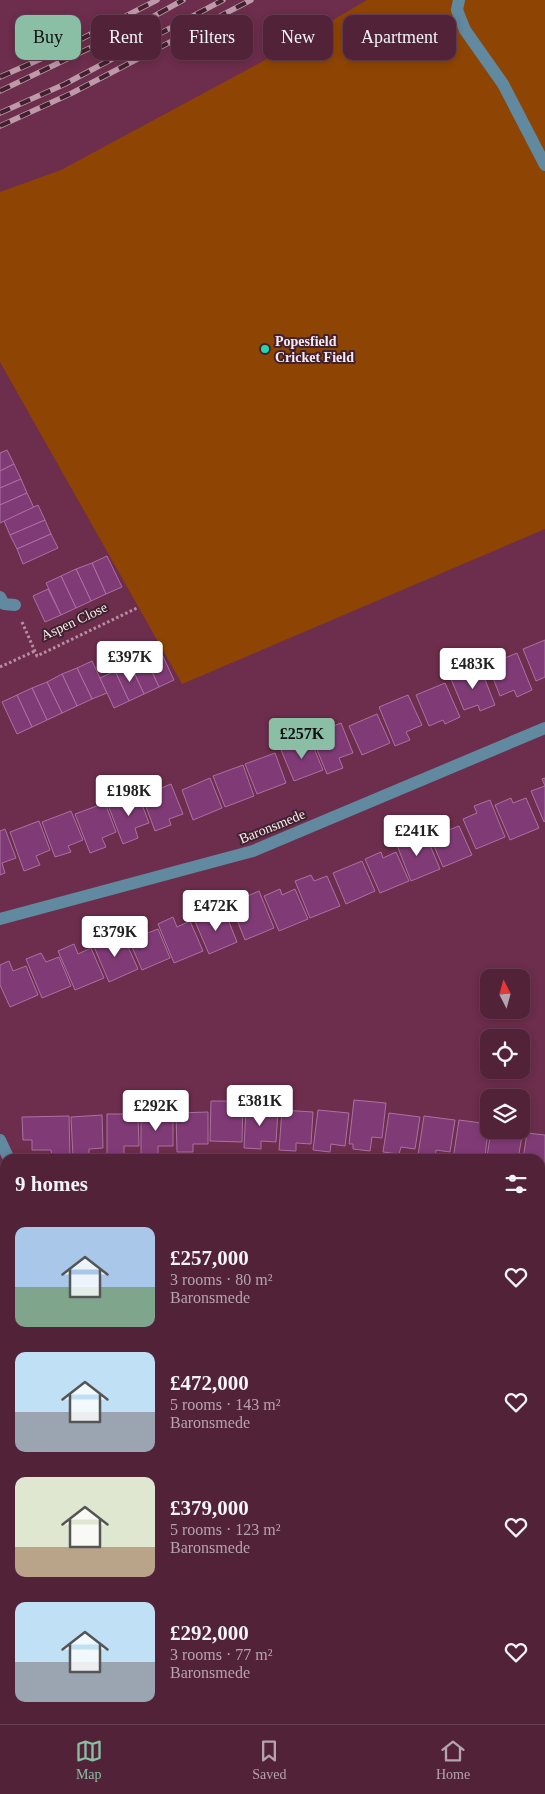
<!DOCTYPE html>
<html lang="en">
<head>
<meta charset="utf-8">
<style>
  body { margin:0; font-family:Georgia,serif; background:#582a41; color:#f1f3f6; height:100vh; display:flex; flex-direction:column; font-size:19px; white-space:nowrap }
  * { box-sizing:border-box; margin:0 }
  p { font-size:16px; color:#b5a4ae }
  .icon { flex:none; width:28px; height:28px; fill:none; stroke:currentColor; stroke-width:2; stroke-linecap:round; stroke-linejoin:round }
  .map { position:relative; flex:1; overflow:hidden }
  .panel { position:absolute; left:0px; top:1154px; width:545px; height:571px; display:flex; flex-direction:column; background:#522239; border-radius:15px 15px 0 0; box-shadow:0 2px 8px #0003,0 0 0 1px #683f53 }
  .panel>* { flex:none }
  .top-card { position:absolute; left:15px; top:15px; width:515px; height:45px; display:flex; gap:10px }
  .needle { width:32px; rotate:354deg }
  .tools { position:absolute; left:480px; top:969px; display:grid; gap:10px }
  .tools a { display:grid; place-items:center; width:50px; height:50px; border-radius:10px; background:#522239; box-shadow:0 2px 8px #0003,0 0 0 1px #683f53; font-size:25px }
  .price { position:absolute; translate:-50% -42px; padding:0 11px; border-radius:5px; background:#fff; color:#222; font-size:16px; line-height:32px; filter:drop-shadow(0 1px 2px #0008) }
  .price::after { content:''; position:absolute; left:50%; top:30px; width:15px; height:11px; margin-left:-8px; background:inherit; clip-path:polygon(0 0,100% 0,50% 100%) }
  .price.active { background:#8abfa5; color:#111 }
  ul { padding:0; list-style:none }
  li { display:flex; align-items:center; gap:15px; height:125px; padding:0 15px }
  li span { display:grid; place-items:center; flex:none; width:140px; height:100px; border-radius:10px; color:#555 }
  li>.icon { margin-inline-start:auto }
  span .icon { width:60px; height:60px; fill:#fffc; stroke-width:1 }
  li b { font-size:21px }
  h2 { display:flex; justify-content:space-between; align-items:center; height:60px; padding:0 15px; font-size:21px }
  .pill { padding:0 18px; border-radius:10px; background:#522239; box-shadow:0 2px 8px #0003,0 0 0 1px #683f53; font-size:18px; line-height:45px }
  .pill.active { background:#8abfa5; color:#111 }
  .dock { display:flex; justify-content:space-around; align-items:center; height:70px; border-top:1px solid #683f53; background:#522239; font-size:14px; color:#b5a4ae }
  .dock a { display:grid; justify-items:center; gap:2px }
  .dock .active { color:#8abfa5 }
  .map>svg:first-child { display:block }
  .green { fill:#8e4504 }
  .building { fill:#803b77; stroke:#ab71a1 }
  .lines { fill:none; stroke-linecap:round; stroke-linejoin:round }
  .path { stroke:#b690a1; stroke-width:3; stroke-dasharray:2.5 2.5; stroke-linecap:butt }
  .minor { stroke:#61899f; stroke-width:12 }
  .major { stroke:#73c9f5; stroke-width:12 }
  .rail-casing { stroke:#be99aa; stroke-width:5.5 }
  .rail { stroke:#40222f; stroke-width:4; stroke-dasharray:11; stroke-linecap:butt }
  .poi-dot { fill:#25d5ae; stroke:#40222f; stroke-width:2 }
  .labels { text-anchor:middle; stroke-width:4; stroke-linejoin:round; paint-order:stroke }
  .poi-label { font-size:14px; font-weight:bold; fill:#faeaf0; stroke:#40222f; text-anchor:start }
  .street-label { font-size:14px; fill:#faeaf0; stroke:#40222f }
</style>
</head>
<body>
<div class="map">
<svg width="545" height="1724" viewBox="0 0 545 1724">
  <rect width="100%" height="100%" fill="#6d2d4c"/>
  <g class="green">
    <polygon points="367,0 545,0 545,529 182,684 0,362 0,192 61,170 258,64"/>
    <polygon points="0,1415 5,1415 5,1720 540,1720 540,1443 545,1444 545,1724 0,1724"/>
  </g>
  <g class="building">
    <polygon points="7,450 14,464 0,471 0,453"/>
    <polygon points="14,464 21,479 0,488 0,471"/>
    <polygon points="21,479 27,493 0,505 0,488"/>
    <polygon points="27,493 34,508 0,523 0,505"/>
    <polygon points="38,505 45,520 10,535 4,521"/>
    <polygon points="45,520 51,534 17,549 10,535"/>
    <polygon points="51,534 58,548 23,564 17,549"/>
    <polygon points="107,556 122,587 106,594 92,563"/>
    <polygon points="92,563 106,594 91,601 76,569"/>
    <polygon points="76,569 91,601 76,608 61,576"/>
    <polygon points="61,576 76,608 61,615 46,583"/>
    <polygon points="48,589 61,615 45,622 33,596"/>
    <polygon points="545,640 545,677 536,681 523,649"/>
    <polygon points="160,650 174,680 159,687 145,657"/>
    <polygon points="517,653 532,690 517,697 514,690 500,696 488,665"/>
    <polygon points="145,657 159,687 144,694 130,664"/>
    <polygon points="92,661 107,693 92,699 77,668"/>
    <polygon points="130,664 144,694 129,701 115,671"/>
    <polygon points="480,667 495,705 480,711 478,705 464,710 451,679"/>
    <polygon points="77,668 92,699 77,706 62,674"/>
    <polygon points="115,671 129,701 114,708 100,678"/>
    <polygon points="62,674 77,706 62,713 47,682"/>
    <polygon points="47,682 62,713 47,720 32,688"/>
    <polygon points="445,683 460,717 445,724 443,720 429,726 416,695"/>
    <polygon points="32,688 47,720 32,727 17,695"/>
    <polygon points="17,695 32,727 17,734 2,702"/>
    <polygon points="408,695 422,725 406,732 410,740 395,746 379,707"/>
    <polygon points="377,714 390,743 362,755 349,726"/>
    <polygon points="341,723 353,753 339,758 343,768 327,774 311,735"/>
    <polygon points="310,739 323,770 294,781 281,750"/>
    <polygon points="275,753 286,783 257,794 245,764"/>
    <polygon points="243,765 254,796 225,807 213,776"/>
    <polygon points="210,778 222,808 193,820 182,790"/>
    <polygon points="545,778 545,821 544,822 531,791 545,786 542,779"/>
    <polygon points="171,784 183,814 169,819 171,825 155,831 142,796"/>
    <polygon points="138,794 149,823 135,828 138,838 123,844 108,805"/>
    <polygon points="511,798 513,803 526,798 539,828 510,840 495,805"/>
    <polygon points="490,800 505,837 476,849 463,819 477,813 474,806"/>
    <polygon points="105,803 116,832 102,838 106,847 90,853 75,814"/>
    <polygon points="71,811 83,840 68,846 71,852 55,857 42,822"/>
    <polygon points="39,821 50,850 36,856 40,865 24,871 10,832"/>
    <polygon points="444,825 446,831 459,826 472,855 443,867 428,832"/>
    <polygon points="5,829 16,858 2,863 5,873 0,875 0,831"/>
    <polygon points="411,834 415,843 427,838 440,869 411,881 395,840"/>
    <polygon points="381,852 383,858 396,852 409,881 380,893 365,859"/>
    <polygon points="362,861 375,891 346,904 333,873"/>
    <polygon points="311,875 314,881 327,876 340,906 310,918 295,881"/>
    <polygon points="280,889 282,895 295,889 308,919 279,931 264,896"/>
    <polygon points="259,891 274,928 245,940 233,910 246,905 243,898"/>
    <polygon points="209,912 212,918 225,912 237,942 209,954 194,919"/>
    <polygon points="173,917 177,927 190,921 203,951 174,963 158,924"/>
    <polygon points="141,925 145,934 158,929 170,958 142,970 125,931"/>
    <polygon points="108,936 112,945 125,940 138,969 109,982 92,942"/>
    <polygon points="74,944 78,954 91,948 104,978 75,990 58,951"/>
    <polygon points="41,953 46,962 59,957 71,986 42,998 26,959"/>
    <polygon points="9,961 13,971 26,966 38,995 10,1007 0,985 0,965"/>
    <polygon points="354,1100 386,1103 382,1138 372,1137 370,1151 353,1149 353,1144 349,1144"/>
    <polygon points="211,1101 243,1101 242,1142 210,1141"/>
    <polygon points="246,1108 278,1110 276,1142 261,1141 261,1149 244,1148"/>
    <polygon points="282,1110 313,1112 311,1144 296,1143 296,1151 279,1150"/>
    <polygon points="318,1110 349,1113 345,1146 331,1144 330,1152 313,1150"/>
    <polygon points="208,1112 208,1144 193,1144 193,1152 177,1152 176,1113"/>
    <polygon points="389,1113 420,1117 415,1149 401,1147 399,1154 383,1152"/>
    <polygon points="107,1114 138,1114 139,1146 124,1146 124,1154 107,1154"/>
    <polygon points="141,1114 173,1114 173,1146 158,1146 158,1154 141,1154"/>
    <polygon points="102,1115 103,1148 89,1149 89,1156 73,1157 71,1117"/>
    <polygon points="69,1116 70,1156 52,1156 51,1150 32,1150 32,1140 23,1140 22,1117"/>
    <polygon points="424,1116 455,1120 450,1152 436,1150 435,1157 418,1155"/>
    <polygon points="521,1118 525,1119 518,1159 491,1159 491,1157 487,1157 491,1130 521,1130"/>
    <polygon points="459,1120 489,1124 485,1156 470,1154 470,1159 453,1159"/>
    <polygon points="527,1133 545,1135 545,1168 540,1167 540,1159 523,1159"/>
    <rect x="0" y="1272" width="5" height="36"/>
    <polygon points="540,1298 545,1299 540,1330"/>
  </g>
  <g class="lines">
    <g class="path">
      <polyline points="22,622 37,656 137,608"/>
      <polyline points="0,667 35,651"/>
      <polyline points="0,1449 5,1449"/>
      <polyline points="0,1460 5,1464"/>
      <polyline points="0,1469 5,1477"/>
      <polyline points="540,1478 545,1478"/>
      <polyline points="159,1720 162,1724"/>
      <polyline points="349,1720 354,1724"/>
    </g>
    <g class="minor">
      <polyline points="459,0 457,10 465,30 503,84 545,165"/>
      <polyline points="0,597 4,604 15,605"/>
      <polyline points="0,919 253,851 545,728"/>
      <polyline points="0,1140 9,1159"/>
    </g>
    <g class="major">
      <polyline points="0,1216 5,1216"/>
      <polyline points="540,1242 545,1243"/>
    </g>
    <defs>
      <g id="rail">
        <polyline points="0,77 52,54 157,0"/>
        <polyline points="0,91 138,25 183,0"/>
        <polyline points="0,113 65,84 223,0"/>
        <polyline points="0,126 72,93 251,0"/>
      </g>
    </defs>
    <use href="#rail" class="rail-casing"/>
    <use href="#rail" class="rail"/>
  </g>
  <circle class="poi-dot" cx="265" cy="349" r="5"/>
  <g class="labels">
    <g class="poi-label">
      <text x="275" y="346">Popesfield<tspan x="275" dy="16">Cricket Field</tspan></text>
    </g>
    <g class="street-label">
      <text transform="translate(74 621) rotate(-25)" y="5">Aspen Close</text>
      <text transform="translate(272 826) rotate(-22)" y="5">Baronsmede</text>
    </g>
  </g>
</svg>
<div class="tools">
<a><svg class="needle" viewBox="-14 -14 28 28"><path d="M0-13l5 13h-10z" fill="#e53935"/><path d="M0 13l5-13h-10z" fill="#b5a4ae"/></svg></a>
<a><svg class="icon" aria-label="locate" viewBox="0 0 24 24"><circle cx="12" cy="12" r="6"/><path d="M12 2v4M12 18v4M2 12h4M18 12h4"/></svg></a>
<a><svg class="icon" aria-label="layers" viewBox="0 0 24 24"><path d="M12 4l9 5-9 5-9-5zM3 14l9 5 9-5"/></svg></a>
</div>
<b class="price" style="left:130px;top:683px">£397K</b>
<b class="price" style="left:473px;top:690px">£483K</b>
<b class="price active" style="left:302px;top:760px">£257K</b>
<b class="price" style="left:129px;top:817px">£198K</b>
<b class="price" style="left:417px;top:857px">£241K</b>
<b class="price" style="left:216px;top:932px">£472K</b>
<b class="price" style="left:115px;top:958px">£379K</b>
<b class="price" style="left:260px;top:1127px">£381K</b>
<b class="price" style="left:156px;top:1132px">£292K</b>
<div class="top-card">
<a class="pill active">Buy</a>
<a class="pill">Rent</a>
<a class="pill">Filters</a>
<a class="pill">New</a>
<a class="pill">Apartment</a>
</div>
<section class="panel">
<h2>9 homes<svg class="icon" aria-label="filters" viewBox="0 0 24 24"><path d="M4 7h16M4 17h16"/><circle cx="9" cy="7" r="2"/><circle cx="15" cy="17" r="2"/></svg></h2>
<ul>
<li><span style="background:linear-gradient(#a9c7e8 60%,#7fa58c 0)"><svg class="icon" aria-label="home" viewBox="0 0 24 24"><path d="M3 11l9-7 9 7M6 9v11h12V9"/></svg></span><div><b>£257,000</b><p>3 rooms · 80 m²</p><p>Baronsmede</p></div><svg class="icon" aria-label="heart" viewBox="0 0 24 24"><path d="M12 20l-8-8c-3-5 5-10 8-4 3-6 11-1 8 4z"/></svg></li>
<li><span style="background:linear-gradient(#bfe0f5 60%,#9aa5b1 0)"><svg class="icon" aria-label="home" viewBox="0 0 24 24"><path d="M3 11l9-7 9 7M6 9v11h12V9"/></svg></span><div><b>£472,000</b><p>5 rooms · 143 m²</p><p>Baronsmede</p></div><svg class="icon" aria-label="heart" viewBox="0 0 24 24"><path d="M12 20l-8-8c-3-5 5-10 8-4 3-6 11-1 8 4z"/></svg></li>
<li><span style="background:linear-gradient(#dfe7d0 70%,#b9a48a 0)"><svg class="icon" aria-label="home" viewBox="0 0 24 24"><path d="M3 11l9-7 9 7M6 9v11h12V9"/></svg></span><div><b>£379,000</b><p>5 rooms · 123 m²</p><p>Baronsmede</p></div><svg class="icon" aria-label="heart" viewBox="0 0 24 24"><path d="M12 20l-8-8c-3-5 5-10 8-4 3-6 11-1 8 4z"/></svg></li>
<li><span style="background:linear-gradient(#bfe0f5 60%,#9aa5b1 0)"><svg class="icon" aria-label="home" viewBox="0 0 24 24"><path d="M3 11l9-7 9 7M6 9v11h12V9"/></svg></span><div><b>£292,000</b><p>3 rooms · 77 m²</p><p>Baronsmede</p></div><svg class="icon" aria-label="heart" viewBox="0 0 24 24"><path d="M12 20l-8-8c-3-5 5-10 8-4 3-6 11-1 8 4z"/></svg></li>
</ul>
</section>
</div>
<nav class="dock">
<a class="active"><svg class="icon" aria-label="map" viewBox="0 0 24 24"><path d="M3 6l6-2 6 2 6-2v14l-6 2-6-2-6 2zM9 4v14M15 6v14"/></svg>Map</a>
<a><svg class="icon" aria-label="saved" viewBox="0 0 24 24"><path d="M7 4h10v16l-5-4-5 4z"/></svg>Saved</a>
<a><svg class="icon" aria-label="home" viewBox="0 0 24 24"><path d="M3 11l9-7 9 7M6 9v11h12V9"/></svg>Home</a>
</nav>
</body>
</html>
